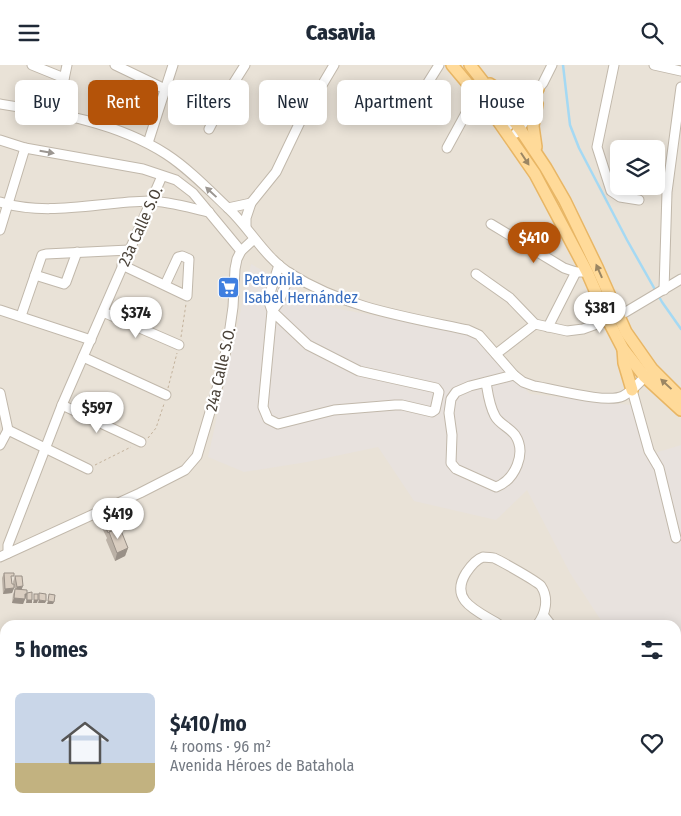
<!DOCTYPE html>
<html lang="en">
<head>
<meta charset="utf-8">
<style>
  body { margin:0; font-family:"Fira Sans Condensed",sans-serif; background:#f2f2f3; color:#1f2937; height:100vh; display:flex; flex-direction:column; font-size:19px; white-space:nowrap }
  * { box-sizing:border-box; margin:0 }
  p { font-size:16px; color:#747a83 }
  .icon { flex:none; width:28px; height:28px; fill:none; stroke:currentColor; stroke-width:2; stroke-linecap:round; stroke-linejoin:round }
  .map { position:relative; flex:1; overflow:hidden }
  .sheet { position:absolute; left:0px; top:555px; width:681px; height:196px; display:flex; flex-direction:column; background:#fff; border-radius:15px 15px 0 0; box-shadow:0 2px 12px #0003 }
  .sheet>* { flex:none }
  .banner { position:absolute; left:15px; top:15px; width:651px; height:45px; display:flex; gap:10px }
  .fabs { position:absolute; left:610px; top:75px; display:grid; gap:10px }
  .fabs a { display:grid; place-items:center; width:55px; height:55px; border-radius:8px; background:#fff; box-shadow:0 2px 12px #0003; font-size:25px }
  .price { position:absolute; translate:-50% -42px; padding:0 11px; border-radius:18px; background:#fff; color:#222; font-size:16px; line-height:32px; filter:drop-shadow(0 1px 2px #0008) }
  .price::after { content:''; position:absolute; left:50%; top:30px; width:15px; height:11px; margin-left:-8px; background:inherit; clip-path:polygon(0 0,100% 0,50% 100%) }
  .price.selected { background:#b45309; color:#fff }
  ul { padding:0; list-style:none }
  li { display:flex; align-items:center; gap:15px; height:125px; padding:0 15px }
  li+li { border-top:1px solid #e0e1e3 }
  li span { display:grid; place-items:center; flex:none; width:140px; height:100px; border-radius:8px; color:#555 }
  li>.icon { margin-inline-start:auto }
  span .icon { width:60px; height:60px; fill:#fffc; stroke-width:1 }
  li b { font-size:21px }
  h2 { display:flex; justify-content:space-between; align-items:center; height:60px; padding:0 15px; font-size:21px }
  .tag { padding:0 18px; border-radius:8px; background:#fff; box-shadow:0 2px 12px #0003; font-size:18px; line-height:45px }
  .tag.selected { background:#b45309; color:#fff }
  header { display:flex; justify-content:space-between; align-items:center; height:65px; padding:0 15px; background:#fff; font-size:22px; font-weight:800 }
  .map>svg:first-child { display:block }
  .residential { fill:#e9e2d7; fill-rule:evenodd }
  .industrial { fill:#e8e2de }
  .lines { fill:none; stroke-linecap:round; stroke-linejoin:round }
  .stream { stroke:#a5d9f3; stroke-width:2.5 }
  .minor-casing { stroke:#c1b8ab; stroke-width:11 }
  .major-casing { stroke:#e8b665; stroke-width:14 }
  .path { stroke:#c3b29c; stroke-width:1; stroke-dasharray:2.5 2.5; stroke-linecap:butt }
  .minor { stroke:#fff; stroke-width:9 }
  .major { stroke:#ffda99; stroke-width:11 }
  .wall { fill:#bbb1a6 }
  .shaded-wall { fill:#999087 }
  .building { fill:#dacec1; stroke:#999087 }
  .oneway { fill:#9b9691 }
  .oneway2 { fill:#9b8663 }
  .labels { text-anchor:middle; stroke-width:4.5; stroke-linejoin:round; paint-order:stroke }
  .street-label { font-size:16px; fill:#494137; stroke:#fff }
  .shop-label { font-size:16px; fill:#366cbe; stroke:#fff; text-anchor:start }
</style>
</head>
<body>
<header><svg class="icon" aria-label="menu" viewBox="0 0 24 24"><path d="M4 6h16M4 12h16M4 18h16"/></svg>Casavia<svg class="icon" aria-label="search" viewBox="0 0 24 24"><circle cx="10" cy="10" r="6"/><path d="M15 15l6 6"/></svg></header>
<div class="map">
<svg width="681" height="751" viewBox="0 0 681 751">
  <rect width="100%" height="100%" fill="#f5f1e9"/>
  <path class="residential" d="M0,0H681V751H0ZM619,84H656V121H619ZM5,560H676V746H5Z"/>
  <polygon class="industrial" points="251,199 329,242 472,269 530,329 631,340 645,391 681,380 681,663 676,651 676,560 604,560 570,508 527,425 496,455 414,436 378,382 307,397 244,407 208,392"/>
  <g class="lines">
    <polyline class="stream" points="563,0 570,60 579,83 627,175 662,237 681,264"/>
    <defs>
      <g id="minor">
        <polyline points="32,0 64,13"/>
        <polyline points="115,0 165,24"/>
        <polyline points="614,0 597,82 611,126 620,132 639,135"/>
        <polyline points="654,0 681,6"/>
        <polyline points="419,32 439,0"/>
        <path d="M0,39C57,48 116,57 166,89C189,104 209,125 229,144C251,165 265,193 291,209C345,243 407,252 468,265L479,270L514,310L523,317L534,321C554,324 607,339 623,331C633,326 641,316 649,307"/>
        <polyline points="57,48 67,0"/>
        <polyline points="209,64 228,27 245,0"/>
        <polyline points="505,65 543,18 552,0"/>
        <polyline points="516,68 534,44"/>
        <polyline points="0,75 25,83 143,104 176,115 193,128 241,186"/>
        <polyline points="148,78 173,0"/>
        <polyline points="447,83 477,28"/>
        <path d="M0,137C48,152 99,137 149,136C167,136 191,143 209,147"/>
        <polyline points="228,143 251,138"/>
        <polyline points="491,159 564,203 576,207 587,207"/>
        <polyline points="246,161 246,153 251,138 276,107 299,59 334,0"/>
        <polyline points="0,165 25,83"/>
        <polyline points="122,200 187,231 189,194 182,191 178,192 165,220"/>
        <polyline points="279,200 268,234 272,246 308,280 359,306 436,323 439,327 435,345 432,347 402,340 395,340 334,345 278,359 268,354 263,342 272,246 279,237 290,208"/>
        <polyline points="476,209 510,233 535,259 567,266 583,264 619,251 681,214"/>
        <polyline points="35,210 64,219 66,217 77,187"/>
        <polyline points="664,225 667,127 681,22"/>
        <polyline points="0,245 91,275"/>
        <polyline points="103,247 179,280"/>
        <polyline points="21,251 42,190 46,189 129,185"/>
        <polyline points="548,262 576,207"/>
        <polyline points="496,289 535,259"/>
        <polyline points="83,292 166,330"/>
        <path d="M486,317C488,329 489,340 495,351C499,359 509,362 515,370C527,388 515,415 496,422L456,404L451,398L452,370L449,348L451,334L456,327L470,321L514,310"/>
        <polyline points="632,325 649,386 659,403 676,473"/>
        <polyline points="0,328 8,365"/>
        <polyline points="62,340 141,377"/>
        <polyline points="8,365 88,404"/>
        <polyline points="0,380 8,365"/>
        <polyline points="8,488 8,480 62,340 162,111"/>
        <polyline points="0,492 140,428 185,405 197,391 218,320 228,277 233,242 235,204 237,194 241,186 254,174"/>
        <polyline points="544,551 551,560"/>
        <path d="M500,560C480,547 448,537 466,508C470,502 477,494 483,492C486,492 492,493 494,493C501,496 538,517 541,521C549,533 546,549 537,560"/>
        <polyline points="676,588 681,589"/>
        <polyline points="0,737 5,736"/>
        <polyline points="33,746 34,751"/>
        <polyline points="627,746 628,751"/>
        <polyline points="400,751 400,746"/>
        <polyline points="480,751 481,746"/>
      </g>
      <g id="major">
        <polyline points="452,0 494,50 535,109 587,207 608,255 623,284 645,312 681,345"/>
        <polyline points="470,0 520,64 546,103 565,136 597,202 626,267 652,304 681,333"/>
        <path d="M490,19C510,32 516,34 538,24"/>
        <polyline points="536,82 533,61 537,39"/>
        <polyline points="623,284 624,298 632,325"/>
      </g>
    </defs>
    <use href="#minor" class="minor-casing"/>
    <use href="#major" class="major-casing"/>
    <g class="path">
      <polyline points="181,272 186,239"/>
      <polyline points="168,323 177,288"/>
      <polyline points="148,373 156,363 164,339"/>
      <polyline points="95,400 131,382"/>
    </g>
    <use href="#minor" class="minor"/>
    <use href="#major" class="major"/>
  </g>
  <g class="wall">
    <polygon points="104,458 128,483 125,491 115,496 106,475 107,473 102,463"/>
    <polygon points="4,508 12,516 12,519 14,523 12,528 3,529 2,513"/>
    <polygon points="15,511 22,525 27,528 32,538 26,538 26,532 23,539 12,538 13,529 15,525 13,517"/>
  </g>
  <g class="shaded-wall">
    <polygon points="128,483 125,491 115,496 117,488"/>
    <polygon points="23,521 21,526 15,527 17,522"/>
    <polygon points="14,523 12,528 3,529 5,524"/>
    <polygon points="25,529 27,529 23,539 12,538 14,533"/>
    <polygon points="27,535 32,535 32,538 26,538"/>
    <polygon points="34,535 38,535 37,538 33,538"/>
    <polygon points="39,535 46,536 45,538 38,538"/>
    <polygon points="48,536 54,537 53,539 47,539"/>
  </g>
  <g class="building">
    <polygon points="115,452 120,463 109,467 108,468 104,458"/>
    <polygon points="120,463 128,483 117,488 109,467"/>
    <polygon points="4,508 14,508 14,511 11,511 12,519 14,519 14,523 5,524"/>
    <polygon points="15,511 22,511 23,521 17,522"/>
    <polygon points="15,524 27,525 27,529 25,529 25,534 14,533"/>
    <polygon points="32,527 32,535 27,535 27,528"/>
    <polygon points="39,528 46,529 46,536 39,535"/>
    <rect x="34" y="529" width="4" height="6"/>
    <polygon points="49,529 55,530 54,537 48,536"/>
    <polygon points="5,744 5,746 22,746 25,751 0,751 0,746"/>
  </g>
  <defs><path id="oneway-solid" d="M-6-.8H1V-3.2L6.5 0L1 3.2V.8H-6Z" transform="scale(1.25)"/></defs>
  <g class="oneway">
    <use href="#oneway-solid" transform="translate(47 87) rotate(10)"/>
    <use href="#oneway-solid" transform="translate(211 127) rotate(-137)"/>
  </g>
  <g class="oneway2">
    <use href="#oneway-solid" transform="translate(525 94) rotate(57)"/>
    <use href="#oneway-solid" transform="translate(599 206) rotate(-114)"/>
    <use href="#oneway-solid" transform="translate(666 319) rotate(-137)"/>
  </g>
  <defs>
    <symbol id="supermarket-square" viewBox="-11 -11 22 22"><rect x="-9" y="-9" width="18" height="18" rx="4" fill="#3f7fe0" stroke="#fff"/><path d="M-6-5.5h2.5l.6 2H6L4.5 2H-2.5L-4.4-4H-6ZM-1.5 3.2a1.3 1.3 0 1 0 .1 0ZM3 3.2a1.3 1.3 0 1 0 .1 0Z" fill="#fff"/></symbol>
  </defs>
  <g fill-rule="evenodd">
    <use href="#supermarket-square" x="216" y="210" width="25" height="25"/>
  </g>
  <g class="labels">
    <g class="street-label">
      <text transform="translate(140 161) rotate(-66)" y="6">23a Calle S.O.</text>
      <text transform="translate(220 304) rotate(-77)" y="6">24a Calle S.O.</text>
    </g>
    <g class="shop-label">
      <text x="244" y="220">Petronila<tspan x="244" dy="18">Isabel Hernández</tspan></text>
    </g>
  </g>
</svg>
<div class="fabs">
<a><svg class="icon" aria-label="layers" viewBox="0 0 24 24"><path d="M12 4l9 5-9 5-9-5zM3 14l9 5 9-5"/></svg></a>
</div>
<b class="price selected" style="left:534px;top:199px">$410</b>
<b class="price" style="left:600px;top:269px">$381</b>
<b class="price" style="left:136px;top:274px">$374</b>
<b class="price" style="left:97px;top:369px">$597</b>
<b class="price" style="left:118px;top:475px">$419</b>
<div class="banner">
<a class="tag">Buy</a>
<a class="tag selected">Rent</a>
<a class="tag">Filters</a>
<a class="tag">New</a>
<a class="tag">Apartment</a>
<a class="tag">House</a>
</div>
<section class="sheet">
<h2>5 homes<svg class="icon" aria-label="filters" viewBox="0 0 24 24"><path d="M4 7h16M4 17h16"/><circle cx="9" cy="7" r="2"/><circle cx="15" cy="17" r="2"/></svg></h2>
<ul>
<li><span style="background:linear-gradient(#c9d6e8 70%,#c2b280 0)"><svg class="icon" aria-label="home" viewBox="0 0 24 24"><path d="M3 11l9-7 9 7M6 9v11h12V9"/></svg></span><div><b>$410/mo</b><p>4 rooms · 96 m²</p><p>Avenida Héroes de Batahola</p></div><svg class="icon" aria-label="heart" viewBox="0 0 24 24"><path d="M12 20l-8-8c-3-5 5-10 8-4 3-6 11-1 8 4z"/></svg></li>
</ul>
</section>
</div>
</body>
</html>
